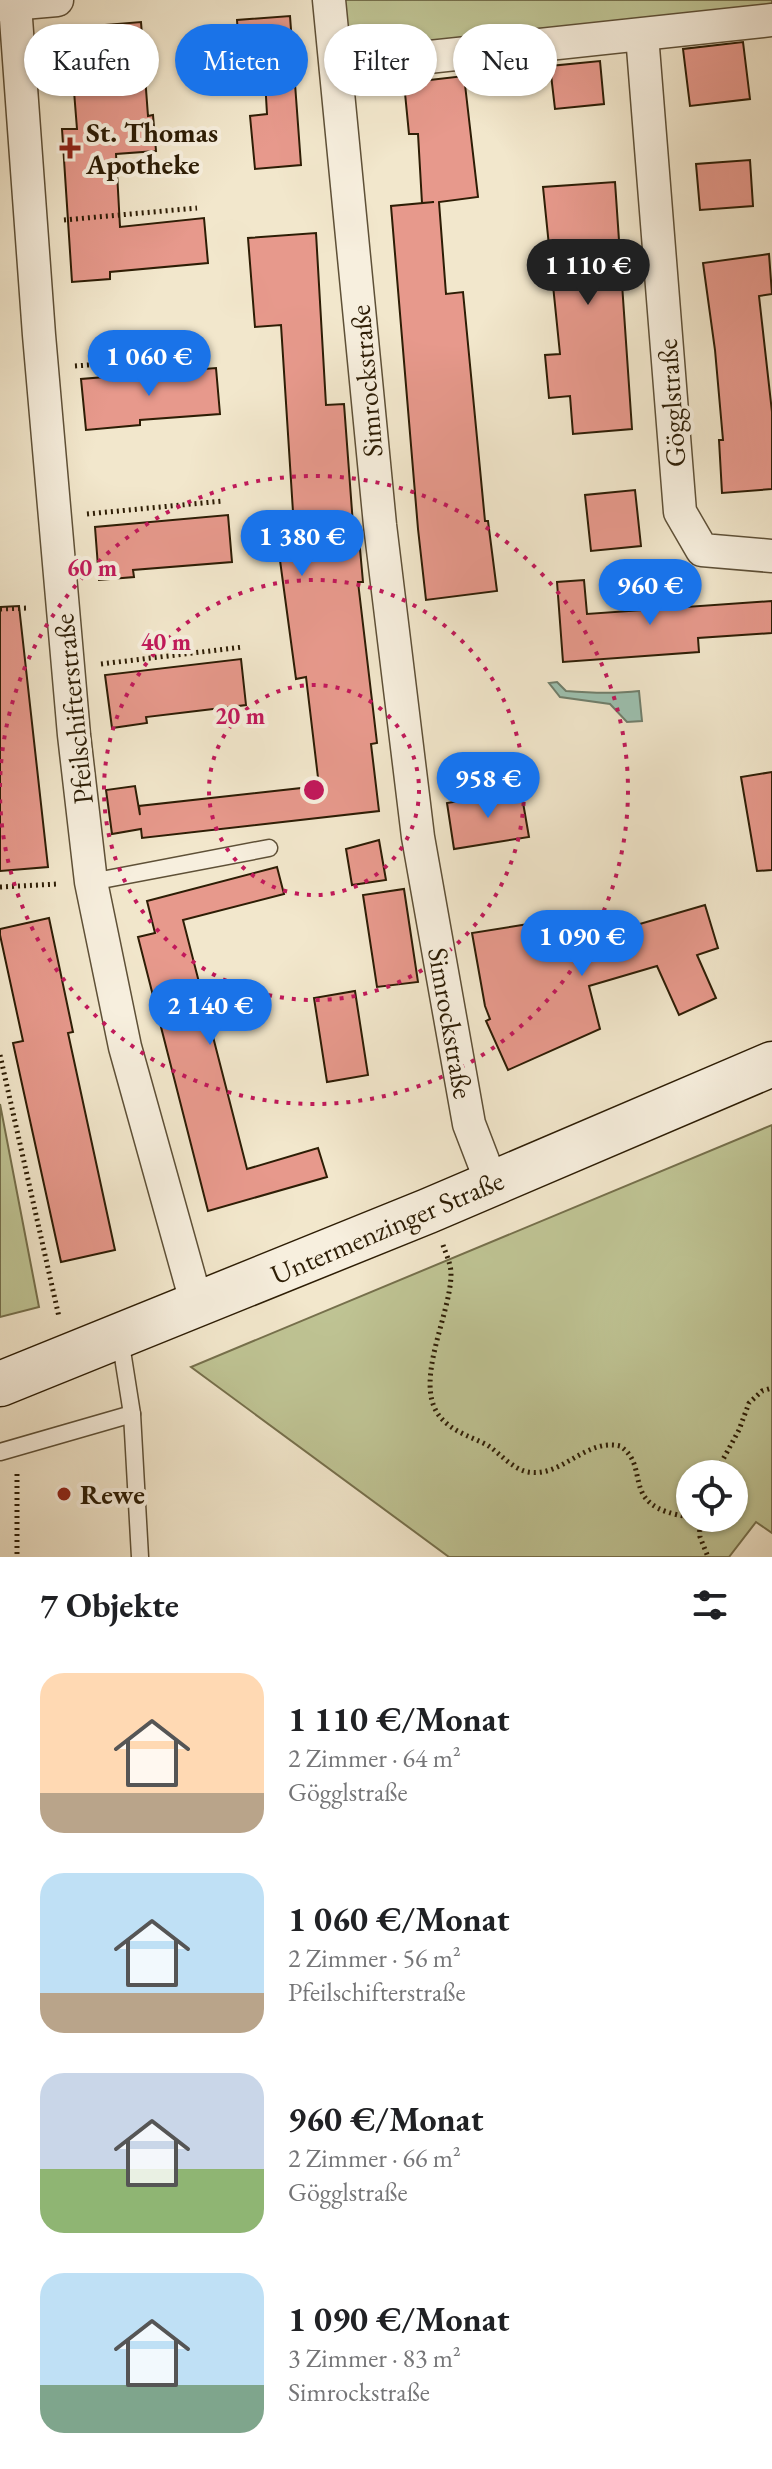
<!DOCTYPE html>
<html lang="de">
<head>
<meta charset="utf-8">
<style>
  body { margin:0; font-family:"EB Garamond",serif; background:#f2f2f2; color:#202124; height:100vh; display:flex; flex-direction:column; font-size:30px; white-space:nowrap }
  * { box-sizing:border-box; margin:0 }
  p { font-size:26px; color:#757577 }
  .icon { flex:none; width:44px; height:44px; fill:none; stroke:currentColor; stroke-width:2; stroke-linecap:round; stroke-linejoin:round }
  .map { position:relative; height:1557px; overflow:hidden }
  .sheet { display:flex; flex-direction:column; background:#fff; flex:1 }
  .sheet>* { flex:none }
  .top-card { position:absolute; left:24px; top:24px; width:724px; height:72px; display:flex; gap:16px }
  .controls { position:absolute; left:676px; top:1460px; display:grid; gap:16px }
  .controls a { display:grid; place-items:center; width:72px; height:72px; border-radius:50%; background:#fff; box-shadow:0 2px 6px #0004; font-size:40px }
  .price { position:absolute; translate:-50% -68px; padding:0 18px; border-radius:28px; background:#1a73e8; color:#fff; font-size:26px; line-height:52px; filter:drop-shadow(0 2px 4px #0008) }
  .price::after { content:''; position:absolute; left:50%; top:48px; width:24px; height:18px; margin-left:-12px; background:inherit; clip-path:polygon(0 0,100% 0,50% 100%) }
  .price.on { background:#222; color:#fff }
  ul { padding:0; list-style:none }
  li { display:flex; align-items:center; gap:24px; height:200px; padding:0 40px }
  li span { display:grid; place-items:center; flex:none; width:224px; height:160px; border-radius:24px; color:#555 }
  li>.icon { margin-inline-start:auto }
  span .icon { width:96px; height:96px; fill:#fffc; stroke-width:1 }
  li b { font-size:34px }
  h2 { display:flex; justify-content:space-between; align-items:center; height:96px; padding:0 40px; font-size:34px }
  .pill { padding:0 28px; border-radius:36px; background:#fff; box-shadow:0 2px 6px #0004; font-size:28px; line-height:72px }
  .pill.on { background:#1a73e8; color:#fff }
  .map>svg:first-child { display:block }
  .green { fill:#bfc494; stroke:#76704c; stroke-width:2; fill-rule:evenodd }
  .water { fill:#9dc1b0; stroke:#707f6c; stroke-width:2 }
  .building { fill:#e7998c; stroke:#2d1d05; stroke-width:2 }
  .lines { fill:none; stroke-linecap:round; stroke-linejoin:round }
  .lane-casing { stroke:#5e5037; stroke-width:19 }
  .street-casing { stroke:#5e5037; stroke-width:35 }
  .secondary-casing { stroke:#2d1d05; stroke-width:47 }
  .path { stroke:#2d1d05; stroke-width:5; stroke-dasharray:2 4; stroke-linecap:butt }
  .lane { stroke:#f7efde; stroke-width:16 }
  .street { stroke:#f7efde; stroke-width:32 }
  .secondary { stroke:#f7efde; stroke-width:44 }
  .ring { fill:none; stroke:#c2185b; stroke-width:4; stroke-dasharray:4 8 }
  .poi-dot { fill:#8f2418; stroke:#f7efde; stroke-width:3 }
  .labels { text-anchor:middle; stroke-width:8; stroke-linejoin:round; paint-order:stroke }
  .poi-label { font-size:28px; font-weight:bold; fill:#2d1d05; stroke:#f7efde; text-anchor:start }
  .street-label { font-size:28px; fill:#2d1d05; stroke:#f7efde }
  .centre { fill:#c2185b; stroke:#f7efde; stroke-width:4 }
  .ring-label { font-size:24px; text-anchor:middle; font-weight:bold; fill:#c2185b; stroke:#f7efde; stroke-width:8; stroke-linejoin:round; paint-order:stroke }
</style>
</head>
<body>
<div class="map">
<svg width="772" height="1557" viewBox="0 0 772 1557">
  <rect width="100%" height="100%" fill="#f2e7cc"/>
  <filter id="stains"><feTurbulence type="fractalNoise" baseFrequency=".0025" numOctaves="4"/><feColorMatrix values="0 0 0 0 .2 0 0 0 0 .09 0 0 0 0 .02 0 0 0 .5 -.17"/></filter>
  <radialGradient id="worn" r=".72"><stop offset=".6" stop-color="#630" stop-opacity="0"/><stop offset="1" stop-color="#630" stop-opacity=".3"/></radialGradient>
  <g class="green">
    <polygon points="341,0 772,0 772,8 347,56"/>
    <polygon points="0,1104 39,1307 0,1317"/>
    <path d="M772,1125V1533L756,1522L729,1557H449L191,1367ZM690,1474H734V1518H690Z"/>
  </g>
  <path class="water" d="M557,682L566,691C591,693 614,694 639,691L642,721L627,722L610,704L560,697L549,683Z"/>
  <g class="building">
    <polygon points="290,16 301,165 255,169 250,116 267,114 264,62 240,64 237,20"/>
    <polygon points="141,22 148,116 153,115 156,151 116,154 120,227 204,218 208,263 110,272 110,279 72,282 62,129 77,129 69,28"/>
    <polygon points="743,42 750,99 690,106 683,49"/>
    <polygon points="600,61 604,104 555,109 550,66"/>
    <polygon points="464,76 478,197 439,202 446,294 463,292 485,521 488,521 497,591 426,600 418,529 391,206 434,202 422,203 418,134 409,134 404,83"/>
    <polygon points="750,160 753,206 700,210 696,164"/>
    <polygon points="615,182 632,429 573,434 570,396 549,398 545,355 560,354 543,187"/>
    <polygon points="316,233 326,405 344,404 354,538 359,538 363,582 358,582 377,743 371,744 379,811 142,838 141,829 112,834 106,790 135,786 140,815 139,806 319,786 306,677 296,679 279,553 295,552 295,543 281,325 255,327 248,238"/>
    <polygon points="769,254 772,294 759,296 772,412 772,489 722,493 719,440 723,440 715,350 703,263"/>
    <polygon points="216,368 220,414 140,420 140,425 86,430 81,379"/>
    <polygon points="635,490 641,546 591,551 585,495"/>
    <polygon points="228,515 232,562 133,570 134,577 99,580 95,527"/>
    <polygon points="584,580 587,614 772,601 772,633 698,638 699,652 563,662 557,582"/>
    <polygon points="19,606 48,867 0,871 0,607"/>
    <polygon points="241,659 246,705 146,717 147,723 112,728 105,675"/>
    <polygon points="772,772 772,870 757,871 741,777"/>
    <polygon points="521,791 529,837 454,849 447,803"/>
    <polygon points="379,840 386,880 352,885 346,849"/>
    <polygon points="277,867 284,894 183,920 247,1169 318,1148 327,1177 208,1211 138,937 155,933 147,901"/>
    <polygon points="404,889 418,982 377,987 363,895"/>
    <polygon points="705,905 718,948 697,955 716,998 679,1015 657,966 589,986 600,1029 508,1070 486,1021 490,1019 485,1006 472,933 535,923 540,953"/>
    <polygon points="49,918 73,1032 68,1033 115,1250 61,1262 13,1043 23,1041 0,935 0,929"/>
    <polygon points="355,991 368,1075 327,1082 314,998"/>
  </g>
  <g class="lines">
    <defs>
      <g id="lane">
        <polyline points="91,882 269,848"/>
        <polyline points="120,1338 132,1414 140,1557"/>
        <polyline points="0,1452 132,1414"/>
      </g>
      <g id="street">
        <polyline points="329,0 380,525 418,837 469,1124 492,1184"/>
        <polyline points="0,5 57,0"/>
        <polyline points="15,5 39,335 74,735 91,882 125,1047 197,1305"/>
        <polyline points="642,35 680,512 702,550 772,556"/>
        <polyline points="336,67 772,20"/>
      </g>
      <polyline id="secondary" points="0,1384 428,1211 772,1064"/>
    </defs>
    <use href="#lane" class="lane-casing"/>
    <use href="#street" class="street-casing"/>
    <use href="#secondary" class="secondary-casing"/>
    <g class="path">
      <polyline points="64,220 197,208"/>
      <polyline points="75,366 205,356"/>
      <polyline points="87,514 223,501"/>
      <polyline points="0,609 29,608"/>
      <polyline points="101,664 243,647"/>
      <polyline points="0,887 58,884"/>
      <polyline points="0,1055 59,1317"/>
      <path d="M443,1245C446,1254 451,1264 451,1274C451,1316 409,1389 444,1421C456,1433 472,1437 487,1445C500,1453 512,1469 528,1472C562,1478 585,1438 620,1446C653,1468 616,1507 690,1517"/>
      <polyline points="17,1474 17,1557"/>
      <polyline points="715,1474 739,1430 749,1403 762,1391 772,1388"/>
      <polyline points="699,1518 700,1537 708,1557"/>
    </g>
    <use href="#lane" class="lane"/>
    <use href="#street" class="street"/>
    <use href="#secondary" class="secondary"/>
  </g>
  <g class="ring">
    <circle cx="314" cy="790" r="105"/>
    <circle cx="314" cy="790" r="210"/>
    <path d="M0 787A314 314 0 1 1 0 793"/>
  </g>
  <g class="poi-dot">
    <path d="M66 136h8v8h8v8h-8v8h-8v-8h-8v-8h8z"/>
    <circle cx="64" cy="1494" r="8"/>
  </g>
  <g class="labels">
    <g class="poi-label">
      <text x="86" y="142">St. Thomas<tspan x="86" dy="32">Apotheke</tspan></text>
      <text x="80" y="1504">Rewe</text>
    </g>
    <g class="street-label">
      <text transform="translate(366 381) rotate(-95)" y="10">Simrockstraße</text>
      <text transform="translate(671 403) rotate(-94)" y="10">Gögglstraße</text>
      <text transform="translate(73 709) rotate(-96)" y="10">Pfeilschifterstraße</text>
      <text transform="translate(451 1023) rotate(80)" y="10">Simrockstraße</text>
      <text transform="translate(387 1227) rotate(-23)" y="10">Untermenzinger Straße</text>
    </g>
  </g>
  <circle cx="314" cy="790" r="12" class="centre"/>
  <g class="ring-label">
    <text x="92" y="576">60 m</text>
    <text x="166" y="650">40 m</text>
    <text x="240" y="724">20 m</text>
  </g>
  <rect width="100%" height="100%" filter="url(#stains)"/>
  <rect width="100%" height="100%" fill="url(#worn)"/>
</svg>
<div class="controls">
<a><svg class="icon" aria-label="locate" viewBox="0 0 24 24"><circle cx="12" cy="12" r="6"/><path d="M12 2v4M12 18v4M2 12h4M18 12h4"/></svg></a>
</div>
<b class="price on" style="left:588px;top:307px">1 110 €</b>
<b class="price" style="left:149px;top:398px">1 060 €</b>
<b class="price" style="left:302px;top:578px">1 380 €</b>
<b class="price" style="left:650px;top:627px">960 €</b>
<b class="price" style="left:488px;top:820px">958 €</b>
<b class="price" style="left:582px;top:978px">1 090 €</b>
<b class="price" style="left:210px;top:1047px">2 140 €</b>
<div class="top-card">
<a class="pill">Kaufen</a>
<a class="pill on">Mieten</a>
<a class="pill">Filter</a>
<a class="pill">Neu</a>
</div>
</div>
<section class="sheet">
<h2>7 Objekte<svg class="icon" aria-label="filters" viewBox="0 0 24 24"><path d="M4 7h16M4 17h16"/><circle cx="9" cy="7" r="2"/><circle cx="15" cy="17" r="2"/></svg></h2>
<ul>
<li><span style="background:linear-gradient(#ffd9b3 75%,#b9a48a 0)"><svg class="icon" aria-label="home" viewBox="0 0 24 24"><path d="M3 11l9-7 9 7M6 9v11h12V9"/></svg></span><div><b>1 110 €/Monat</b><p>2 Zimmer · 64 m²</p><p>Gögglstraße</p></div></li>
<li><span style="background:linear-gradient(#bfe0f5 75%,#b9a48a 0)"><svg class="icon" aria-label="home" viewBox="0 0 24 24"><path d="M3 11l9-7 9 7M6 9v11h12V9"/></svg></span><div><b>1 060 €/Monat</b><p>2 Zimmer · 56 m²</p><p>Pfeilschifterstraße</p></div></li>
<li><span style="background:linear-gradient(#c9d6e8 60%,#8fb573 0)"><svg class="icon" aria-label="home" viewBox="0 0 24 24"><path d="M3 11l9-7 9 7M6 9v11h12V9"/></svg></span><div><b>960 €/Monat</b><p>2 Zimmer · 66 m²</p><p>Gögglstraße</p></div></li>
<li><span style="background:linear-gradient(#bfe0f5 70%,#7fa58c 0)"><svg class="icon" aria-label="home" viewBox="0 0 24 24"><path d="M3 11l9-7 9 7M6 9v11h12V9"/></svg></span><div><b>1 090 €/Monat</b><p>3 Zimmer · 83 m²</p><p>Simrockstraße</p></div></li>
</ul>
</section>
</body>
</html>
